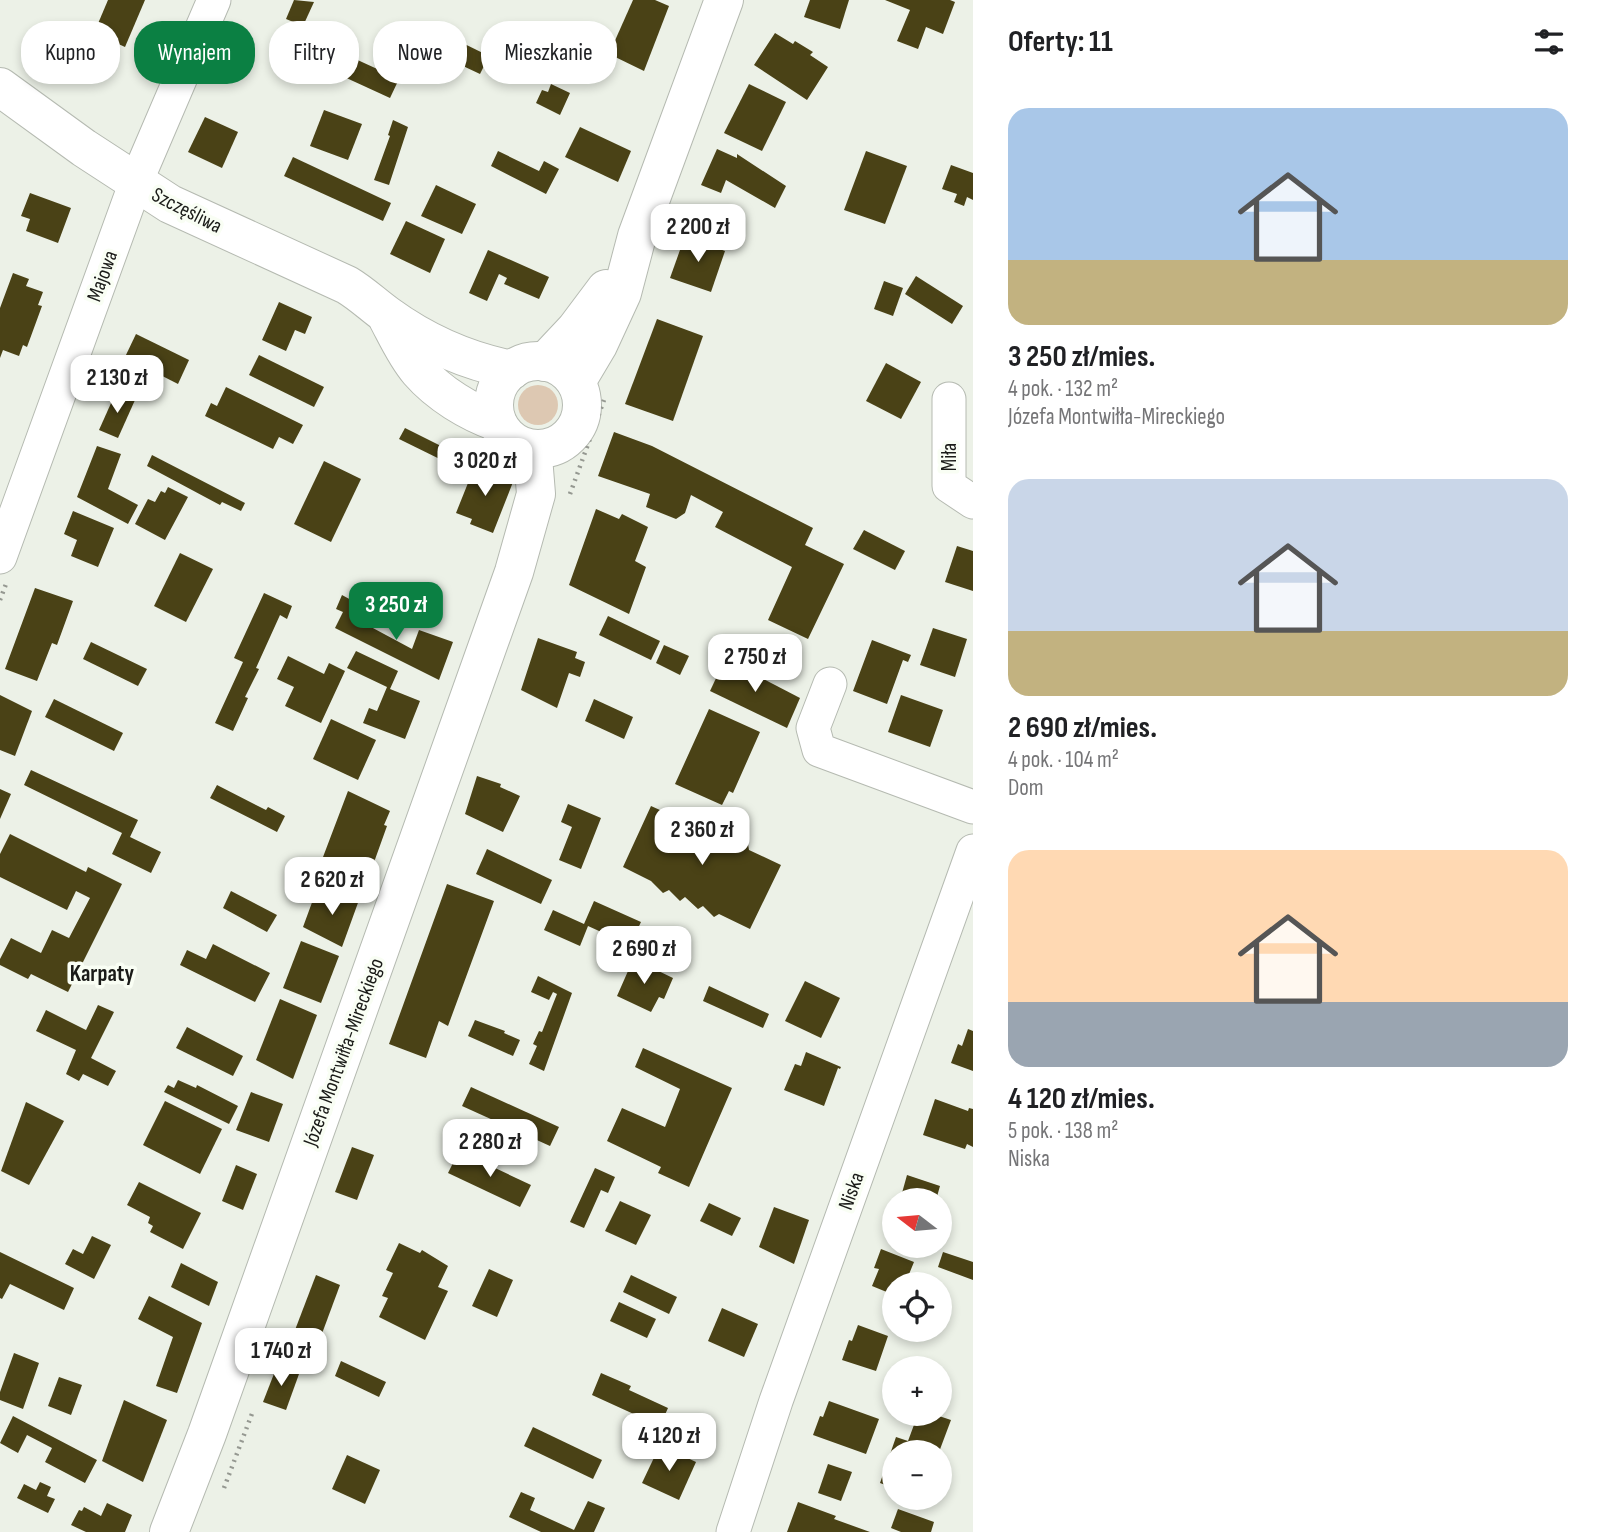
<!DOCTYPE html>
<html lang="pl">
<head>
<meta charset="utf-8">
<style>
  body { margin:0; font-family:"Sofia Sans Condensed",sans-serif; background:#f2f2f2; color:#202124; height:100vh; display:flex; flex-direction:column; font-size:26px; white-space:nowrap }
  * { box-sizing:border-box; margin:0 }
  p { font-size:23px; color:#757577 }
  .icon { flex:none; width:38px; height:38px; fill:none; stroke:currentColor; stroke-width:2; stroke-linecap:round; stroke-linejoin:round }
  .map { position:relative; flex:1; overflow:hidden }
  .sheet { display:flex; flex-direction:column; background:#fff; width:630px }
  .sheet>* { flex:none }
  .banner { position:absolute; left:21px; top:21px; width:665px; height:63px; display:flex; gap:14px }
  .needle { width:46px; rotate:286deg }
  .controls { position:absolute; left:882px; top:1188px; display:grid; gap:14px }
  .controls a { display:grid; place-items:center; width:70px; height:70px; border-radius:50%; background:#fff; box-shadow:0 4px 10px #0003; font-size:35px }
  .price { position:absolute; translate:-50% -60px; padding:0 16px; border-radius:14px; background:#fff; color:#222; font-size:23px; line-height:46px; filter:drop-shadow(0 2px 4px #0008) }
  .price::after { content:''; position:absolute; left:50%; top:42px; width:21px; height:16px; margin-left:-10px; background:inherit; clip-path:polygon(0 0,100% 0,50% 100%) }
  .price.on { background:#0b8043; color:#fff }
  ul { padding:0; list-style:none }
  li { display:grid; align-content:center; gap:14px; height:371px; padding:0 35px }
  li span { display:grid; place-items:center; height:217px; border-radius:21px; color:#555 }
  li>.icon { margin-inline-start:auto }
  span .icon { width:126px; height:126px; fill:#fffc; stroke-width:1 }
  li b { font-size:30px }
  h2 { display:flex; justify-content:space-between; align-items:center; height:84px; padding:0 35px; font-size:30px }
  .chip { padding:0 24px; border-radius:28px; background:#fff; box-shadow:0 4px 10px #0003; font-size:24px; line-height:63px }
  .chip.on { background:#0b8043; color:#fff }
  main { display:flex; flex:1; min-height:0 }
  .map>svg:first-child { display:block }
  .green { fill:#ddc8b2 }
  .building { fill:#4a4216 }
  .lines { fill:none; stroke-linecap:round; stroke-linejoin:round }
  .street-casing { stroke:#b5bab1; stroke-width:35 }
  .secondary-casing { stroke:#b5bab1; stroke-width:40 }
  .path { stroke:#959891; stroke-width:4.5; stroke-dasharray:2 5; stroke-linecap:butt }
  .street { stroke:#fff; stroke-width:33 }
  .secondary { stroke:#fff; stroke-width:38 }
  .labels { text-anchor:middle; stroke-width:7; stroke-linejoin:round; paint-order:stroke }
  .street-label { font-size:21px; fill:#1a1b18; stroke:#f9fef4 }
  .neighbourhood-label { font-size:23px; font-weight:bold; fill:#1a1b18; stroke:#f9fef4 }
</style>
</head>
<body>
<main>
<div class="map">
<svg width="973" height="1532" viewBox="0 0 973 1532">
  <rect width="100%" height="100%" fill="#ecf1e7"/>
  <circle class="green" cx="538" cy="405" r="20"/>
  <g class="building">
    <polygon points="108,0 145,0 125,47 94,33"/>
    <polygon points="294,0 314,2 303,26 286,19"/>
    <polygon points="633,0 655,0 669,6 644,71 609,54"/>
    <polygon points="810,0 849,0 840,29 804,17"/>
    <polygon points="885,0 950,0 955,2 943,34 926,27 918,49 897,41 910,10"/>
    <polygon points="436,30 489,56 480,74 427,49"/>
    <polygon points="775,33 793,44 795,41 813,52 810,55 828,67 807,100 754,65"/>
    <polygon points="338,51 399,79 390,98 329,70"/>
    <polygon points="551,84 570,93 560,115 536,103 542,90 548,92"/>
    <polygon points="749,84 786,102 762,151 724,133"/>
    <polygon points="324,110 362,124 348,160 310,146"/>
    <polygon points="205,117 238,132 222,168 188,152"/>
    <polygon points="393,120 408,127 389,185 374,180 390,136 388,135"/>
    <polygon points="580,127 631,151 618,182 565,157"/>
    <polygon points="717,149 737,158 737,154 786,186 775,208 726,180 721,193 701,185"/>
    <polygon points="498,151 539,171 544,161 559,169 546,194 491,166"/>
    <polygon points="866,151 907,166 885,224 844,210"/>
    <polygon points="293,157 391,203 383,221 284,176"/>
    <polygon points="951,165 973,173 973,200 967,197 964,206 954,202 957,194 942,189"/>
    <polygon points="436,185 476,204 462,234 421,216"/>
    <polygon points="30,193 71,208 58,243 26,231 30,219 21,216"/>
    <polygon points="406,221 445,239 430,273 390,254"/>
    <polygon points="685,236 725,251 711,292 670,278"/>
    <polygon points="488,250 549,277 539,299 504,284 507,278 499,274 487,301 469,293"/>
    <polygon points="13,273 29,279 26,286 43,292 38,305 42,306 27,347 23,345 19,356 3,350 0,358 0,308"/>
    <polygon points="916,276 963,306 952,324 905,294"/>
    <polygon points="884,281 903,288 893,316 874,309"/>
    <polygon points="279,302 312,317 305,334 295,330 286,351 262,340"/>
    <polygon points="657,319 703,336 673,421 625,404"/>
    <polygon points="136,334 189,360 178,384 125,357"/>
    <polygon points="259,355 324,387 314,407 249,375"/>
    <polygon points="886,363 921,382 901,419 866,401"/>
    <polygon points="226,387 303,425 293,444 279,437 273,449 205,416 211,403 217,406"/>
    <polygon points="116,392 135,400 118,438 99,430"/>
    <polygon points="405,428 463,457 458,468 399,439"/>
    <polygon points="614,432 652,446 813,528 805,545 844,564 808,639 768,620 792,567 715,527 723,512 691,495 685,513 676,519 646,507 650,494 598,476"/>
    <polygon points="97,446 121,454 108,489 138,505 128,524 77,497"/>
    <polygon points="152,455 245,503 241,511 222,502 220,505 147,466"/>
    <polygon points="324,461 361,479 331,542 294,524"/>
    <polygon points="476,463 513,482 493,533 470,524 472,519 456,513"/>
    <polygon points="168,487 188,497 165,540 135,524 148,499 155,502 161,491 165,493"/>
    <polygon points="596,509 619,519 622,514 648,527 635,561 646,567 629,614 569,585"/>
    <polygon points="73,511 114,528 98,567 71,556 77,540 64,534"/>
    <polygon points="864,530 905,551 895,570 853,549"/>
    <polygon points="957,546 973,551 973,591 945,582"/>
    <polygon points="180,553 213,569 186,622 154,606"/>
    <polygon points="35,588 73,601 57,645 52,643 37,681 5,669"/>
    <polygon points="264,593 292,606 287,619 280,615 256,668 259,669 245,697 248,698 233,731 215,723 243,662 234,658"/>
    <polygon points="342,595 364,607 358,620 412,649 419,630 453,642 439,680 335,628 343,612 336,609"/>
    <polygon points="608,616 660,641 651,660 599,635"/>
    <polygon points="933,628 967,639 955,677 920,665"/>
    <polygon points="538,638 577,652 575,658 585,662 580,677 569,673 557,708 521,690"/>
    <polygon points="872,640 911,655 908,662 903,660 887,704 853,691"/>
    <polygon points="91,642 147,669 138,686 83,659"/>
    <polygon points="664,645 689,656 680,675 656,663"/>
    <polygon points="356,651 398,671 390,689 420,701 405,739 363,723 369,708 377,711 387,687 347,668"/>
    <polygon points="288,656 324,674 329,663 345,671 321,723 285,706 294,687 277,679"/>
    <polygon points="725,659 800,698 787,728 710,691"/>
    <polygon points="0,695 32,711 15,756 0,750"/>
    <polygon points="901,695 943,710 930,747 888,732"/>
    <polygon points="54,699 123,733 114,751 45,717"/>
    <polygon points="594,699 633,717 624,739 585,721"/>
    <polygon points="709,709 760,732 733,793 729,791 722,805 675,784"/>
    <polygon points="331,719 376,740 358,780 313,759"/>
    <polygon points="31,770 138,820 130,837 161,852 151,873 112,854 122,833 24,785"/>
    <polygon points="477,776 501,784 500,787 520,796 503,832 465,814"/>
    <polygon points="217,785 266,810 268,807 285,816 277,832 210,798"/>
    <polygon points="0,789 11,794 0,819"/>
    <polygon points="348,791 390,811 384,825 387,826 368,879 323,857"/>
    <polygon points="568,804 601,818 581,869 559,860 572,827 561,822"/>
    <polygon points="651,806 680,819 697,820 699,827 714,828 715,834 732,837 733,842 748,844 749,850 781,865 750,929 719,914 714,917 703,906 698,909 685,897 680,901 669,890 663,893 651,881 623,867"/>
    <polygon points="10,834 86,872 88,867 122,884 68,992 31,974 28,979 0,965 0,959 11,938 41,953 52,930 69,938 90,898 76,891 67,910 0,877 0,854"/>
    <polygon points="487,849 552,880 541,904 476,874"/>
    <polygon points="447,884 494,901 448,1026 439,1021 426,1058 389,1044"/>
    <polygon points="231,891 277,915 267,932 223,908"/>
    <polygon points="337,891 359,900 342,947 303,927 314,897 326,901 330,892 336,895"/>
    <polygon points="594,901 641,922 630,945 588,926 580,946 544,930 553,910 584,924"/>
    <polygon points="301,941 339,956 321,1003 283,988"/>
    <polygon points="213,944 270,973 255,1002 180,965 187,950 206,959"/>
    <polygon points="632,962 645,968 646,965 673,978 664,999 659,997 651,1012 617,996"/>
    <polygon points="538,976 572,993 544,1071 529,1064 537,1046 533,1044 539,1031 542,1032 557,994 553,992 549,1000 531,992"/>
    <polygon points="805,981 840,998 821,1038 785,1021"/>
    <polygon points="709,986 769,1014 763,1028 703,1001"/>
    <polygon points="280,999 317,1015 293,1079 256,1060"/>
    <polygon points="98,1005 114,1012 91,1058 116,1071 108,1086 83,1074 79,1081 66,1074 76,1050 36,1031 46,1010 86,1030"/>
    <polygon points="475,1020 505,1031 504,1033 520,1040 513,1056 468,1036"/>
    <polygon points="187,1027 243,1056 233,1076 176,1048"/>
    <polygon points="968,1029 973,1031 973,1071 951,1063 958,1044 962,1046"/>
    <polygon points="643,1048 732,1088 689,1187 658,1173 661,1167 607,1141 622,1108 665,1127 680,1089 635,1067"/>
    <polygon points="806,1052 841,1067 840,1069 838,1068 824,1106 784,1090 795,1064 801,1066"/>
    <polygon points="178,1080 196,1088 197,1085 238,1106 229,1124 164,1092 168,1085 174,1088"/>
    <polygon points="471,1087 559,1127 550,1146 462,1106"/>
    <polygon points="251,1092 283,1104 269,1142 236,1130"/>
    <polygon points="935,1099 968,1111 969,1108 973,1109 973,1147 967,1144 965,1149 923,1135"/>
    <polygon points="165,1101 222,1129 200,1174 143,1145"/>
    <polygon points="26,1102 64,1121 29,1185 1,1171"/>
    <polygon points="352,1147 374,1155 357,1200 335,1192"/>
    <polygon points="459,1151 531,1185 520,1207 448,1173"/>
    <polygon points="236,1165 257,1174 243,1210 222,1201"/>
    <polygon points="595,1168 615,1177 608,1193 601,1190 584,1228 570,1222"/>
    <polygon points="907,1175 940,1186 936,1200 903,1200 905,1195 902,1193"/>
    <polygon points="139,1182 201,1213 183,1249 150,1232 153,1226 148,1223 150,1217 127,1205"/>
    <polygon points="620,1201 651,1215 636,1245 605,1231"/>
    <polygon points="709,1203 741,1218 732,1236 700,1221"/>
    <polygon points="774,1207 809,1220 794,1264 759,1247"/>
    <polygon points="92,1236 111,1245 94,1279 65,1264 73,1249 83,1254"/>
    <polygon points="399,1243 420,1253 422,1250 448,1266 438,1287 448,1291 425,1340 379,1317 388,1298 382,1296 393,1273 386,1270"/>
    <polygon points="881,1249 914,1262 905,1284 894,1284 894,1295 872,1286 879,1269 874,1268"/>
    <polygon points="0,1252 74,1288 64,1310 10,1284 2,1299 0,1298"/>
    <polygon points="943,1252 973,1262 973,1280 938,1267"/>
    <polygon points="181,1263 218,1282 209,1306 171,1287"/>
    <polygon points="489,1269 513,1280 497,1317 472,1306"/>
    <polygon points="316,1275 340,1285 320,1339 295,1330"/>
    <polygon points="631,1275 677,1297 669,1314 623,1292"/>
    <polygon points="149,1296 202,1323 177,1393 156,1386 173,1337 138,1319"/>
    <polygon points="619,1302 656,1319 647,1338 610,1321"/>
    <polygon points="722,1308 758,1324 744,1357 708,1341"/>
    <polygon points="858,1325 888,1336 876,1371 842,1360 849,1340 852,1341"/>
    <polygon points="14,1353 39,1363 23,1409 0,1400 0,1392"/>
    <polygon points="341,1361 386,1382 379,1397 335,1376"/>
    <polygon points="277,1366 299,1374 286,1410 263,1402"/>
    <polygon points="601,1373 631,1386 629,1390 668,1408 660,1426 592,1395"/>
    <polygon points="59,1377 82,1385 71,1415 48,1406"/>
    <polygon points="124,1400 167,1420 143,1482 102,1461"/>
    <polygon points="829,1401 879,1419 866,1454 813,1435 820,1416 823,1417"/>
    <polygon points="918,1414 933,1414 951,1420 939,1452 894,1452 894,1488 880,1483 896,1437 908,1441"/>
    <polygon points="13,1416 97,1460 85,1483 45,1462 52,1448 27,1435 18,1453 0,1443"/>
    <polygon points="533,1427 602,1460 593,1479 524,1446"/>
    <polygon points="660,1445 696,1462 679,1500 642,1483"/>
    <polygon points="347,1455 380,1470 365,1504 332,1489"/>
    <polygon points="828,1464 852,1472 841,1501 818,1493"/>
    <polygon points="40,1482 51,1487 47,1496 55,1499 48,1513 17,1498 24,1484 36,1490"/>
    <polygon points="521,1492 535,1498 530,1510 574,1530 588,1501 605,1508 594,1532 541,1532 509,1517"/>
    <polygon points="798,1502 836,1516 834,1519 870,1532 787,1532"/>
    <polygon points="107,1503 132,1515 125,1532 86,1532 71,1525 79,1510 82,1511 84,1507 101,1516"/>
    <polygon points="898,1509 934,1522 931,1532 901,1532 891,1528"/>
  </g>
  <g class="lines">
    <defs>
      <g id="street">
        <polyline points="949,399 949,486 973,502"/>
        <polyline points="0,557 136,182 214,0"/>
        <polyline points="830,684 813,728 819,750 973,807"/>
        <polyline points="733,1532 776,1401 973,851"/>
      </g>
      <g id="secondary">
        <path d="M0,87L84,148L170,204L347,285C362,294 373,305 387,315C424,342 467,361 512,370"/>
        <path d="M388,319C397,336 406,356 419,371C439,394 469,412 497,422"/>
        <circle cx="538" cy="405" r="44"/>
        <polyline points="545,362 576,329 606,289"/>
        <polyline points="576,382 598,345 622,293 637,236 724,0"/>
        <polyline points="169,1532 207,1434 514,572 536,494 533,457 525,448"/>
      </g>
    </defs>
    <use href="#street" class="street-casing"/>
    <use href="#secondary" class="secondary-casing"/>
    <g class="path">
      <polyline points="570,494 604,400"/>
      <polyline points="0,600 6,584"/>
      <polyline points="224,1488 253,1411"/>
    </g>
    <use href="#street" class="street"/>
    <use href="#secondary" class="secondary"/>
  </g>
  <g class="labels">
    <g class="street-label">
      <text transform="translate(187 210) rotate(27)" y="7">Szczęśliwa</text>
      <text transform="translate(102 276) rotate(-70)" y="7">Majowa</text>
      <text transform="translate(949 457) rotate(-90)" y="7">Miła</text>
      <text transform="translate(343 1052) rotate(-70)" y="7">Józefa Montwiłła-Mireckiego</text>
      <text transform="translate(851 1191) rotate(-70)" y="7">Niska</text>
    </g>
    <g class="neighbourhood-label">
      <text x="102" y="981">Karpaty</text>
    </g>
  </g>
</svg>
<div class="controls">
<a><svg class="needle" viewBox="-14 -14 28 28"><path d="M0-13l5 13h-10z" fill="#e53935"/><path d="M0 13l5-13h-10z" fill="#757577"/></svg></a>
<a><svg class="icon" aria-label="locate" viewBox="0 0 24 24"><circle cx="12" cy="12" r="6"/><path d="M12 2v4M12 18v4M2 12h4M18 12h4"/></svg></a>
<a>+</a>
<a>−</a>
</div>
<b class="price" style="left:698px;top:264px">2 200 zł</b>
<b class="price" style="left:117px;top:415px">2 130 zł</b>
<b class="price" style="left:485px;top:498px">3 020 zł</b>
<b class="price on" style="left:396px;top:642px">3 250 zł</b>
<b class="price" style="left:755px;top:694px">2 750 zł</b>
<b class="price" style="left:702px;top:867px">2 360 zł</b>
<b class="price" style="left:332px;top:917px">2 620 zł</b>
<b class="price" style="left:644px;top:986px">2 690 zł</b>
<b class="price" style="left:490px;top:1179px">2 280 zł</b>
<b class="price" style="left:281px;top:1388px">1 740 zł</b>
<b class="price" style="left:669px;top:1473px">4 120 zł</b>
<div class="banner">
<a class="chip">Kupno</a>
<a class="chip on">Wynajem</a>
<a class="chip">Filtry</a>
<a class="chip">Nowe</a>
<a class="chip">Mieszkanie</a>
</div>
</div>
<section class="sheet">
<h2>Oferty: 11<svg class="icon" aria-label="filters" viewBox="0 0 24 24"><path d="M4 7h16M4 17h16"/><circle cx="9" cy="7" r="2"/><circle cx="15" cy="17" r="2"/></svg></h2>
<ul>
<li><span style="background:linear-gradient(#a9c7e8 70%,#c2b280 0)"><svg class="icon" aria-label="home" viewBox="0 0 24 24"><path d="M3 11l9-7 9 7M6 9v11h12V9"/></svg></span><div><b>3 250 zł/mies.</b><p>4 pok. · 132 m²</p><p>Józefa Montwiłła-Mireckiego</p></div></li>
<li><span style="background:linear-gradient(#c9d6e8 70%,#c2b280 0)"><svg class="icon" aria-label="home" viewBox="0 0 24 24"><path d="M3 11l9-7 9 7M6 9v11h12V9"/></svg></span><div><b>2 690 zł/mies.</b><p>4 pok. · 104 m²</p><p>Dom</p></div></li>
<li><span style="background:linear-gradient(#ffd9b3 70%,#9aa5b1 0)"><svg class="icon" aria-label="home" viewBox="0 0 24 24"><path d="M3 11l9-7 9 7M6 9v11h12V9"/></svg></span><div><b>4 120 zł/mies.</b><p>5 pok. · 138 m²</p><p>Niska</p></div></li>
</ul>
</section>
</main>
</body>
</html>
